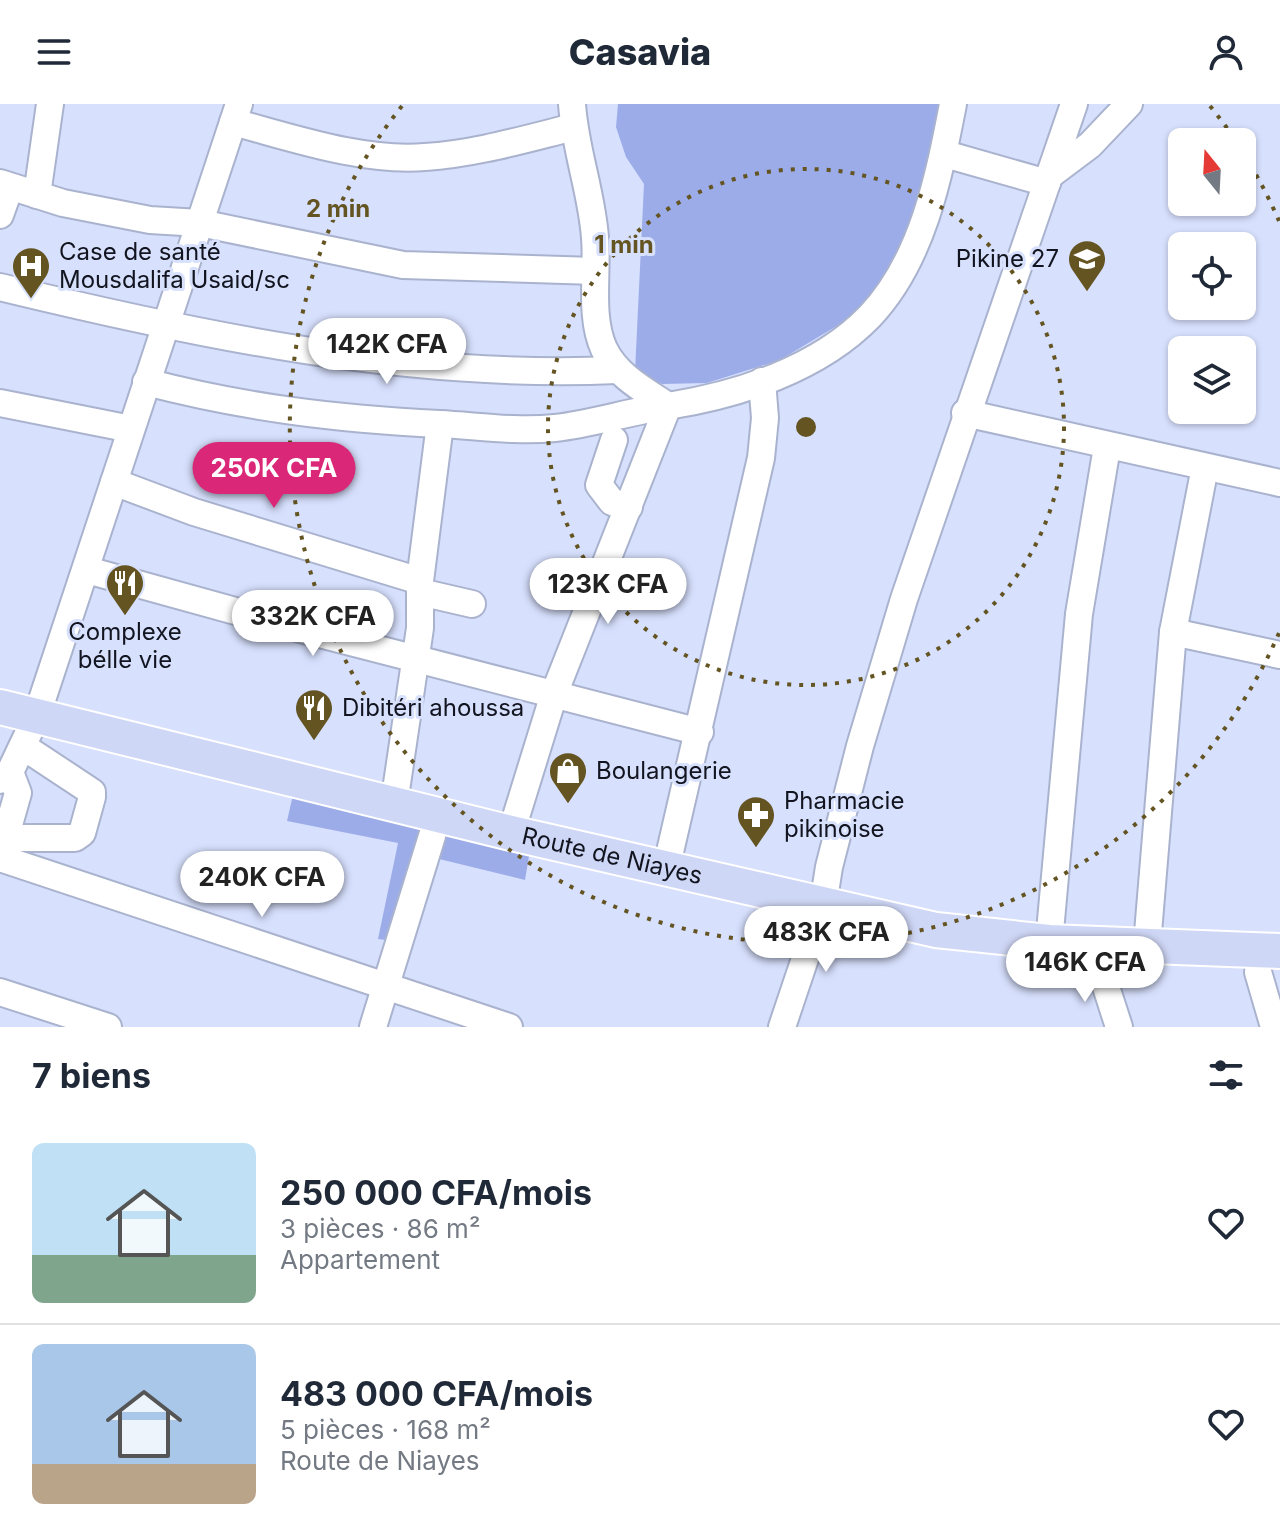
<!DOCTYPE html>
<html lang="fr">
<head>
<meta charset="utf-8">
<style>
  body { margin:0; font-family:Inter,sans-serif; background:#f6f6f7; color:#1f2937; height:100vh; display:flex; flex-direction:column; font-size:30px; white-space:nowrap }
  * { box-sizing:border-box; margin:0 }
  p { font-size:26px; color:#747a83 }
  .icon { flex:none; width:44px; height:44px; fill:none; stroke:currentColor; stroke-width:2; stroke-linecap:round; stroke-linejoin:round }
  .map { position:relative; height:923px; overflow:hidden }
  .side { display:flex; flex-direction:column; background:#fff; flex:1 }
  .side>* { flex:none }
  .needle { width:52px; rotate:342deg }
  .fabs { position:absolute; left:1168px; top:24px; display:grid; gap:16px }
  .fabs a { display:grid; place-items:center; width:88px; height:88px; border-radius:12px; background:#fff; box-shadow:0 2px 6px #0004; font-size:40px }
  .price { position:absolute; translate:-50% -68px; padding:0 18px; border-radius:28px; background:#fff; color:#222; font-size:26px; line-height:52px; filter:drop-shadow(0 2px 4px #0008) }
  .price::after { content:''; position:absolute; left:50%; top:48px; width:24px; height:18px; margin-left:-12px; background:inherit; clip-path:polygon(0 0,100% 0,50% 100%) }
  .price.current { background:#db2777; color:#fff }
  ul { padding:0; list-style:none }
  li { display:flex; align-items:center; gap:24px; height:200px; padding:0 32px }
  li+li { border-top:2px solid #e0e1e3 }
  li span { display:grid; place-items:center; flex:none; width:224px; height:160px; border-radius:12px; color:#555 }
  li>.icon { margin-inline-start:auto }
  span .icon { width:96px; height:96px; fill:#fffc; stroke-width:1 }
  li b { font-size:34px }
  h2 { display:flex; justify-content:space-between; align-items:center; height:96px; padding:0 32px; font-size:34px }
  header { display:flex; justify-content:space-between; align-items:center; height:104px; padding:0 32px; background:#fff; font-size:36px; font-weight:800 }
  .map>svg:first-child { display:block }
  .water { fill:#9cace9 }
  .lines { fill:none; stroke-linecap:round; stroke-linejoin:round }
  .minor-casing { stroke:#aab3ce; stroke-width:30 }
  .major-casing { stroke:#fff; stroke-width:38 }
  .minor { stroke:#fff; stroke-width:26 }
  .major { stroke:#cfd7f6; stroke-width:34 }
  .ring { fill:none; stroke:#645422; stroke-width:4; stroke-dasharray:4 8 }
  .labels { text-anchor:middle; stroke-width:6; stroke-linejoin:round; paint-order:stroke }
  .poi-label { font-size:24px; fill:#12151f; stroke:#d7e0fd; text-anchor:start }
  .street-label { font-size:24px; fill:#12151f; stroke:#d7e0fd }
  .centre { fill:#645422; stroke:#d7e0fd; stroke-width:4 }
  .ring-label { font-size:24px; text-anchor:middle; font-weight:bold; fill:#645422; stroke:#d7e0fd; stroke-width:6; stroke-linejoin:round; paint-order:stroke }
</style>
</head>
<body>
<header><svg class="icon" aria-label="menu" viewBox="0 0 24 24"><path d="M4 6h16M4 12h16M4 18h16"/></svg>Casavia<svg class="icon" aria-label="person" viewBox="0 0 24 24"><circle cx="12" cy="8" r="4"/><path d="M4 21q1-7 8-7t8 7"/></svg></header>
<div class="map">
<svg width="1280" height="923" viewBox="0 0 1280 923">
  <rect width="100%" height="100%" fill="#d7e0fd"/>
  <g class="water">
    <polygon points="618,0 939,0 922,91 901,146 865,205 780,256 707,279 662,280 635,268 644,80 626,53 616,23"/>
    <polygon points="298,669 533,728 525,776 435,754 402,838 378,835 398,739 287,717"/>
  </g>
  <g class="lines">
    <defs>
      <g id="minor">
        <path d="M233,18C293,34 362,58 425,53C475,50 525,35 574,23"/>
        <polyline points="945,50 1047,79"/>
        <polyline points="1050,71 1090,41 1129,0"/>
        <polyline points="0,79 63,99 150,116 200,119 403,161 595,167"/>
        <polyline points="37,91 50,0"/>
        <polyline points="0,111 10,83"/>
        <path d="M0,183C202,232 408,275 617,266"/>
        <path d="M146,278C246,304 337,315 440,320C478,322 517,328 555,324C593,320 630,307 668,302C738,291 819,265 870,212C923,156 939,72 953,0"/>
        <polyline points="0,299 131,325"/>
        <polyline points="965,309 1280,379"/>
        <polyline points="614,336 599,381 612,398 629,403"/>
        <polyline points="114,378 194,408 420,477"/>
        <polyline points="87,466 304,526 700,628"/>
        <polyline points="420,488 472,500"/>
        <polyline points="1173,528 1280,551"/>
        <polyline points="0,676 10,668 37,611 239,0"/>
        <polyline points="394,700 420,524 420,477 440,320"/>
        <path d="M511,729L554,590L668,302C644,286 617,272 604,245C589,212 598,170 595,134C592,89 575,46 572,0"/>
        <polyline points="7,734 75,734 82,729 92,693 92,688 24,643"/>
        <polyline points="1,749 18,689 10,668"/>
        <polyline points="0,754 509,923"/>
        <polyline points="666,765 761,354 765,314 762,277"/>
        <polyline points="1049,838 1079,510 1107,343"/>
        <polyline points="1147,841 1173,528 1205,363"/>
        <polyline points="1099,861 1119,923"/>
        <polyline points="1258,868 1274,923"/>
        <polyline points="0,888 108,923"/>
        <polyline points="373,923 432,732"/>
        <polyline points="782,923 823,801 829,763 860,642 904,495 1074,0"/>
      </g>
      <g id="major">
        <path id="s1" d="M0,603L511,729L936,826L1049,838L1280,847"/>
      </g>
    </defs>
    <use href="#minor" class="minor-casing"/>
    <use href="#major" class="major-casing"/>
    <use href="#minor" class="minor"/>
    <use href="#major" class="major"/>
  </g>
  <g class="ring">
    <circle cx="806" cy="323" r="258"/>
    <path d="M1279 529A516 516 0 1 1 402 2M1210 2A516 516 0 0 1 1234 34M1244 50A516 516 0 0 1 1279 117"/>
  </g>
  <defs>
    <symbol id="school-pin" viewBox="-11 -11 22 30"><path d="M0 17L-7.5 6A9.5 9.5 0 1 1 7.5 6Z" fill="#645422" stroke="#d7e0fd"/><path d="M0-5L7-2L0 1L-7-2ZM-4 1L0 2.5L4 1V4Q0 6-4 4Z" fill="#fff"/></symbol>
    <symbol id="hospital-pin" viewBox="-11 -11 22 30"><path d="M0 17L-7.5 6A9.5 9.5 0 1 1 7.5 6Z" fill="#645422" stroke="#d7e0fd"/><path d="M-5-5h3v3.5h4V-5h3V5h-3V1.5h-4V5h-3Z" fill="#fff"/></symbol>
    <symbol id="restaurant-pin" viewBox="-11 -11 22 30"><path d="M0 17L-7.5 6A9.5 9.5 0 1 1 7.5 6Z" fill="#645422" stroke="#d7e0fd"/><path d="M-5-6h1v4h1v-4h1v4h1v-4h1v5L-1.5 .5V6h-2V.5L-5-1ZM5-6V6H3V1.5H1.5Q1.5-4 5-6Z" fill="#fff"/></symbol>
    <symbol id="shop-pin" viewBox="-11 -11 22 30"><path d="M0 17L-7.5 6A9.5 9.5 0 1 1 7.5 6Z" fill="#645422" stroke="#d7e0fd"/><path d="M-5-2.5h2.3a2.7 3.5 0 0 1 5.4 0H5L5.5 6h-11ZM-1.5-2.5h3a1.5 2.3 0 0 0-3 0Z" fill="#fff"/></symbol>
    <symbol id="pharmacy-pin" viewBox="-11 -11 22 30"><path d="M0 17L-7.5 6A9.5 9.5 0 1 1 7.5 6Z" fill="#645422" stroke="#d7e0fd"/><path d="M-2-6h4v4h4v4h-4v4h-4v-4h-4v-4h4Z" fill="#fff"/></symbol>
  </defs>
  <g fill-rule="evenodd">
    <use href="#school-pin" x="1065" y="133" width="44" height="60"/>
    <use href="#hospital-pin" x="9" y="140" width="44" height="60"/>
    <use href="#restaurant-pin" x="103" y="457" width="44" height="60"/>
    <use href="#restaurant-pin" x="292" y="582" width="44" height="60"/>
    <use href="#shop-pin" x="546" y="645" width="44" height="60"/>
    <use href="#pharmacy-pin" x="734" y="689" width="44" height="60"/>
  </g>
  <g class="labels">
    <g class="poi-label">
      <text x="59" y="156">Case de santé<tspan x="59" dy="28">Mousdalifa Usaid/sc</tspan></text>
      <text x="1059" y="163" text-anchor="end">Pikine 27</text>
      <text x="125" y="536" text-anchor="middle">Complexe<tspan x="125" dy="28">bélle vie</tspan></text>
      <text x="342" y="612">Dibitéri ahoussa</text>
      <text x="596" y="675">Boulangerie</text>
      <text x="784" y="705">Pharmacie<tspan x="784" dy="28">pikinoise</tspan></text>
    </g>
    <g class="street-label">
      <text dy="8" stroke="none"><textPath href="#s1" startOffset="630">Route de Niayes</textPath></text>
    </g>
  </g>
  <circle cx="806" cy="323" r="12" class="centre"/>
  <g class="ring-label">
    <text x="338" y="113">2 min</text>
    <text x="624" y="149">1 min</text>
  </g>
</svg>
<div class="fabs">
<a><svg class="needle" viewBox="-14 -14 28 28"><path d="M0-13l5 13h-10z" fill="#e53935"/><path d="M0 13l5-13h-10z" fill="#747a83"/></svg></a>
<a><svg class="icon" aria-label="locate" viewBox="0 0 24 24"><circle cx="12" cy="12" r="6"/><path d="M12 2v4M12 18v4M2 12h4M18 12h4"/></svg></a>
<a><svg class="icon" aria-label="layers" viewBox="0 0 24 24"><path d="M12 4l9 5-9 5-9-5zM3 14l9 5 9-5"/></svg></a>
</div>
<b class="price" style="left:387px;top:282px">142K CFA</b>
<b class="price current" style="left:274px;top:406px">250K CFA</b>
<b class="price" style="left:608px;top:522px">123K CFA</b>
<b class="price" style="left:313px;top:554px">332K CFA</b>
<b class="price" style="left:262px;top:815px">240K CFA</b>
<b class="price" style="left:826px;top:870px">483K CFA</b>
<b class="price" style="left:1085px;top:900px">146K CFA</b>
</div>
<section class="side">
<h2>7 biens<svg class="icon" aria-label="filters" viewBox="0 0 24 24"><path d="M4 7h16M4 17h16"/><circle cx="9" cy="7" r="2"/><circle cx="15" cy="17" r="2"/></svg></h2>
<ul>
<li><span style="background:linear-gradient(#bfe0f5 70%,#7fa58c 0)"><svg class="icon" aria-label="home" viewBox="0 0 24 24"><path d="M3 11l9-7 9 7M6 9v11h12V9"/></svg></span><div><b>250 000 CFA/mois</b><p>3 pièces · 86 m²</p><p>Appartement</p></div><svg class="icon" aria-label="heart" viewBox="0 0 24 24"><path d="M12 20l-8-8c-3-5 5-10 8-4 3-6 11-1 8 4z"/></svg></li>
<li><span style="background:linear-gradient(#a9c7e8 75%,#b9a48a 0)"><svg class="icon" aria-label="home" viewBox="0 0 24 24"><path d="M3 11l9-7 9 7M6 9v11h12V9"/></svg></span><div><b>483 000 CFA/mois</b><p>5 pièces · 168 m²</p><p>Route de Niayes</p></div><svg class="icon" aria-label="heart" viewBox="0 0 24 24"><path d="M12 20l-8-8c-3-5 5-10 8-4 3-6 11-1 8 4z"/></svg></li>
</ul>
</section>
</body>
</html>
